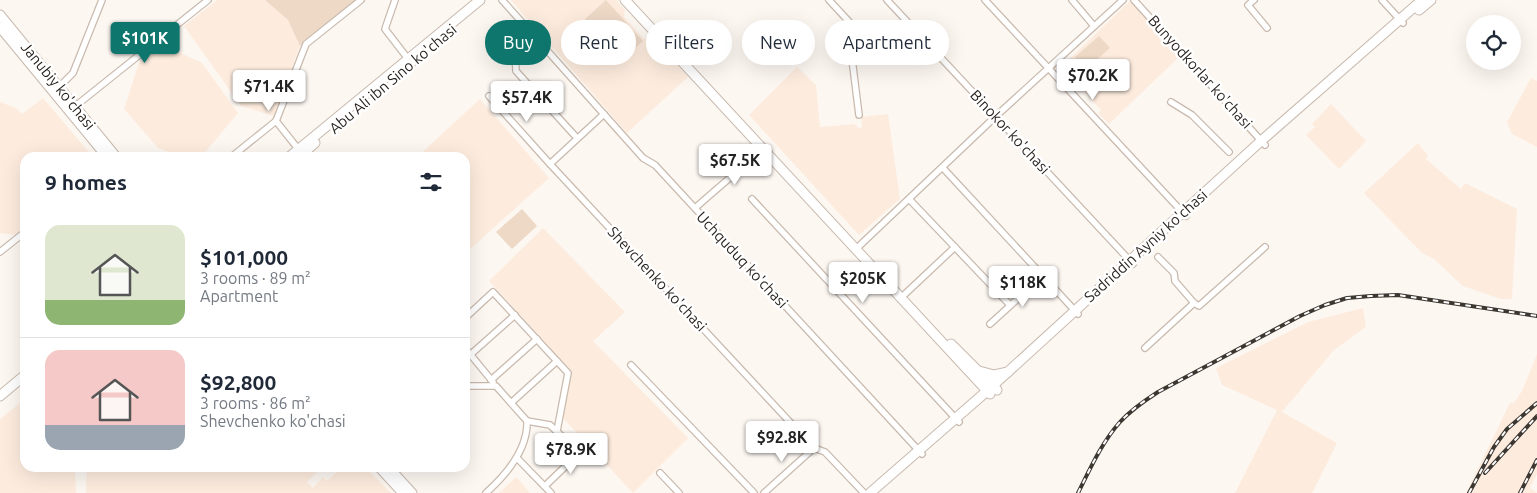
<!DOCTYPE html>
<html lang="en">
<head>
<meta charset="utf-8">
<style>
  body { margin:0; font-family:Ubuntu,sans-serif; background:#f6f6f7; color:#1f2937; height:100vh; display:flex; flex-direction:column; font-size:19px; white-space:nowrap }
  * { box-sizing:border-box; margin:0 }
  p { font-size:16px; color:#747a83 }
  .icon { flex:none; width:28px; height:28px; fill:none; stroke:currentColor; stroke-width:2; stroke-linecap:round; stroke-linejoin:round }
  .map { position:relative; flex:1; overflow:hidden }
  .side { position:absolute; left:20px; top:152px; width:450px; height:320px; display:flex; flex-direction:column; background:#fff; border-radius:15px; box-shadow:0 5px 20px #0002 }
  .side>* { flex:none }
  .top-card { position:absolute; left:485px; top:20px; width:475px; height:45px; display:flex; gap:10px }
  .fabs { position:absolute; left:1466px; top:15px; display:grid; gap:10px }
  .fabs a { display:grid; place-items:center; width:55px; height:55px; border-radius:50%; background:#fff; box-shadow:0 5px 20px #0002; font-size:25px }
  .price { position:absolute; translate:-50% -42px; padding:0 11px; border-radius:5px; background:#fff; color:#222; font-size:16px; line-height:32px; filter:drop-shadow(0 1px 2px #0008) }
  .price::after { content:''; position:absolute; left:50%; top:30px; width:15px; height:11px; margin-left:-8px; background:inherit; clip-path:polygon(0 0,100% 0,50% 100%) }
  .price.on { background:#0f766e; color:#fff }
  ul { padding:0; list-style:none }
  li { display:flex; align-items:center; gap:15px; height:125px; padding:0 25px }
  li+li { border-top:1px solid #e0e1e3 }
  li span { display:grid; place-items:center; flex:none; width:140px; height:100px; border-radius:15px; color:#555 }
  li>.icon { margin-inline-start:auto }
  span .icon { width:60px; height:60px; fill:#fffc; stroke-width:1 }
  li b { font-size:21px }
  h2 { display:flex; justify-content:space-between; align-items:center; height:60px; padding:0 25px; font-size:21px }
  .tag { padding:0 18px; border-radius:22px; background:#fff; box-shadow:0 5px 20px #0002; font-size:18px; line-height:45px }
  .tag.on { background:#0f766e; color:#fff }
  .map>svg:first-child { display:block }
  .built { fill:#fdecde }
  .green { fill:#eed9c7 }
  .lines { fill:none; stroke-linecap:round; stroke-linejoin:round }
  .street-casing { stroke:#c9baae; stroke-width:8 }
  .secondary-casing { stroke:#c9baae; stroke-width:11 }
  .street { stroke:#fff; stroke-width:5.5 }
  .secondary { stroke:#fff; stroke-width:9 }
  .rail-casing { stroke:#3d3732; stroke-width:4 }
  .rail { stroke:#fff; stroke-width:2; stroke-dasharray:5.5; stroke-linecap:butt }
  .labels { text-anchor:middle; stroke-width:5; stroke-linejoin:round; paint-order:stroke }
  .street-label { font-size:15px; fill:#251f1b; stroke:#fff }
</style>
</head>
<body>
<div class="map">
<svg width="1537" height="493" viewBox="0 0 1537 493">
  <rect width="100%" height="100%" fill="#fdf7f2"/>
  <g class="built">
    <polygon points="217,0 265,0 288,20 300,46 274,116 241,106 184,26"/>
    <polygon points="511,0 616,0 625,10 624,17 644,39 649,35 688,77 627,133"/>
    <polygon points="1130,1 1181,55 1109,124 1098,113 1101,110 1061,67"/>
    <polygon points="161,44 202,63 238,113 201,157 182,157 158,148 124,109 139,63"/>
    <polygon points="797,67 816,85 820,127 854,124 860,129 862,126 861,117 888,114 900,199 859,235 749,115"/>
    <polygon points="1531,78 1537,81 1537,147 1512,134 1507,122"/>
    <polygon points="43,98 93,157 25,158 25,227 15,235 0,233 0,102 16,108 22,114"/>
    <polygon points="480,99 549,178 469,250 465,246 465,158 417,157"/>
    <polygon points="1331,104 1366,141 1339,169 1306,135 1315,127 1312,124"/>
    <polygon points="1418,143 1428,156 1426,159 1461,189 1465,183 1517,209 1512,299 1501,299 1463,286 1434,259 1422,253 1364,193"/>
    <polygon points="543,228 625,312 593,341 688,438 633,493 563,418 571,370 489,281"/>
    <polygon points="1363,308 1366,327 1334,350 1282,412 1337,443 1312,493 1235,493 1277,410 1222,385 1216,368 1308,322"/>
    <polygon points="1537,354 1537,474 1530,488 1537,493 1466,493 1510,403 1514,403 1522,391"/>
    <polygon points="25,399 25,468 75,468 76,493 0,493 0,419"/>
    <polygon points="87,468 316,468 318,471 307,482 313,488 323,477 327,481 341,468 366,468 391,493 86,493"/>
    <polygon points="516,477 530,493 499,493"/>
  </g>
  <g class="green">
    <polygon points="265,0 355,0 300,46 288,20"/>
    <polygon points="606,0 643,41 621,61 585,19"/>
    <polygon points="1099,36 1110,48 1086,69 1075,57"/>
    <polygon points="522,209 537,226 512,249 496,232"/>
  </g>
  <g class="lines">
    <defs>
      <g id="street">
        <polyline points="395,0 385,29 412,64"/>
        <polyline points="502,0 643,158 655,165 922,454"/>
        <path d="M829,0L866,40C866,48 855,51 852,59L859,115"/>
        <polyline points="887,0 1133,264"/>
        <polyline points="985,0 1186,216"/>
        <polyline points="1072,0 1094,26"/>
        <polyline points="1134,0 1265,145"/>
        <polyline points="1254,0 1248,5 1267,28"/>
        <polyline points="1382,0 1403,23"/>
        <polyline points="523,24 514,34 516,71 577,138"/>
        <polyline points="58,88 73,73 102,0"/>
        <polyline points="489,96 550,164"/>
        <polyline points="1171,102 1192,115 1229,152"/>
        <polyline points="73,108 208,0"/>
        <polyline points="604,114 550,164 814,448 825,452 864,493"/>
        <polyline points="276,121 306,44 361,0"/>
        <polyline points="230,158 276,121 299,150"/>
        <polyline points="943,168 1078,314"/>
        <polyline points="752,199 959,422"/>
        <polyline points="909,199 1010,305"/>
        <polyline points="695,208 763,149"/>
        <polyline points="856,249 995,117 1123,0"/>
        <polyline points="0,252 25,232"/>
        <polyline points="1158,257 1174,273 1175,281 1194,303 1199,306 1265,247"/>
        <polyline points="905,294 955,247"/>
        <polyline points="465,318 493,292 568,373 557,431"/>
        <polyline points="990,324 1043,276"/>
        <polyline points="465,348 493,382"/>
        <polyline points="1145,348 1194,303"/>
        <polyline points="470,355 515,315"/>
        <polyline points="631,365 754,493"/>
        <polyline points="491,380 537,339"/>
        <polyline points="465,386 496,386 527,421"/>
        <polyline points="511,403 557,361"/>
        <polyline points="527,421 550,425 571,445 574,453 572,460 545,486"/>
        <polyline points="517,458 551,493"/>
        <polyline points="660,473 679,493"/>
        <path d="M486,493C506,475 528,450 527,421"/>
        <polyline points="764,493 814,448"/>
      </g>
      <g id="secondary">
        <polyline points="625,0 990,394"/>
        <polyline points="1419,10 1431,0"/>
        <polyline points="0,15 117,158"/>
        <polyline points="0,27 108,158"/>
        <polyline points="288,158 480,0"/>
        <polyline points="298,158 315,143"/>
        <polyline points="951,344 997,390"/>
        <polyline points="979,371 994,375 1008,372"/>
        <polyline points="0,396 25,375"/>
        <polyline points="380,468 403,493"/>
        <polyline points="389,468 412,493"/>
        <polyline points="870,493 987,391 1261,141 1422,0"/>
      </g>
    </defs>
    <use href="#street" class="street-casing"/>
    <use href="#secondary" class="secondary-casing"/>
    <use href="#street" class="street"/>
    <use href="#secondary" class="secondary"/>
    <defs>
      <g id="rail">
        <polyline points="1485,473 1537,416"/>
        <path d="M1078,493C1090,469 1102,442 1120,422C1131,410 1144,401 1158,392L1300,316L1325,305L1347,298L1371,296L1398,295L1537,316"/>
        <polyline points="1469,493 1494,447 1507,429 1537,403"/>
        <polyline points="1520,493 1537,460"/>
      </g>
    </defs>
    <use href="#rail" class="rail-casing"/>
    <use href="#rail" class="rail"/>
  </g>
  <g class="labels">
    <g class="street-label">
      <text transform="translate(1200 72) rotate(48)" y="5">Bunyodkorlar ko'chasi</text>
      <text transform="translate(393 79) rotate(-40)" y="5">Abu Ali ibn Sino ko'chasi</text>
      <text transform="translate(58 86) rotate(51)" y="5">Janubiy ko'chasi</text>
      <text transform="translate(1010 132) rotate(47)" y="5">Binokor ko'chasi</text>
      <text transform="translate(1146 246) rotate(-42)" y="5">Sadriddin Ayniy ko'chasi</text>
      <text transform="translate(742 260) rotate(47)" y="5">Uchquduq ko'chasi</text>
      <text transform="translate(657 279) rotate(47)" y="5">Shevchenko ko'chasi</text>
    </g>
  </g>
</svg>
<div class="fabs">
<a><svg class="icon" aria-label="locate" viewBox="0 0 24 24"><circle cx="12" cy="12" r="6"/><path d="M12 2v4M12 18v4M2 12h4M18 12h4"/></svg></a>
</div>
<b class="price on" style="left:145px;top:64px">$101K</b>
<b class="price" style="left:1093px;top:101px">$70.2K</b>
<b class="price" style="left:269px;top:112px">$71.4K</b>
<b class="price" style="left:527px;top:123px">$57.4K</b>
<b class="price" style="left:735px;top:186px">$67.5K</b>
<b class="price" style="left:863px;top:304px">$205K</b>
<b class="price" style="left:1023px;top:308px">$118K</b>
<b class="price" style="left:782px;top:463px">$92.8K</b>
<b class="price" style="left:571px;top:475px">$78.9K</b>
<div class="top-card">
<a class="tag on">Buy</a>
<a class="tag">Rent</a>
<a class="tag">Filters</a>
<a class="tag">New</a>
<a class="tag">Apartment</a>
</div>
<section class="side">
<h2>9 homes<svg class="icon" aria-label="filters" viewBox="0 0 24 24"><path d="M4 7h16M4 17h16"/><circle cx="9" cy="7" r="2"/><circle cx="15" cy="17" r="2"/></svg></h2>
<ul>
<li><span style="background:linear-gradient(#dfe7d0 75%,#8fb573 0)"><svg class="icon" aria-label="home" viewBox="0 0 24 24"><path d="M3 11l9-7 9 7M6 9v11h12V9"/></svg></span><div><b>$101,000</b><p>3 rooms · 89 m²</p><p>Apartment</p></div></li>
<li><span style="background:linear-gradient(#f6c9c9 75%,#9aa5b1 0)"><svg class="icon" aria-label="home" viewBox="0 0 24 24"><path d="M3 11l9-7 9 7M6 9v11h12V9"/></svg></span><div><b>$92,800</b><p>3 rooms · 86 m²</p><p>Shevchenko ko'chasi</p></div></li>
</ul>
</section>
</div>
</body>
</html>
